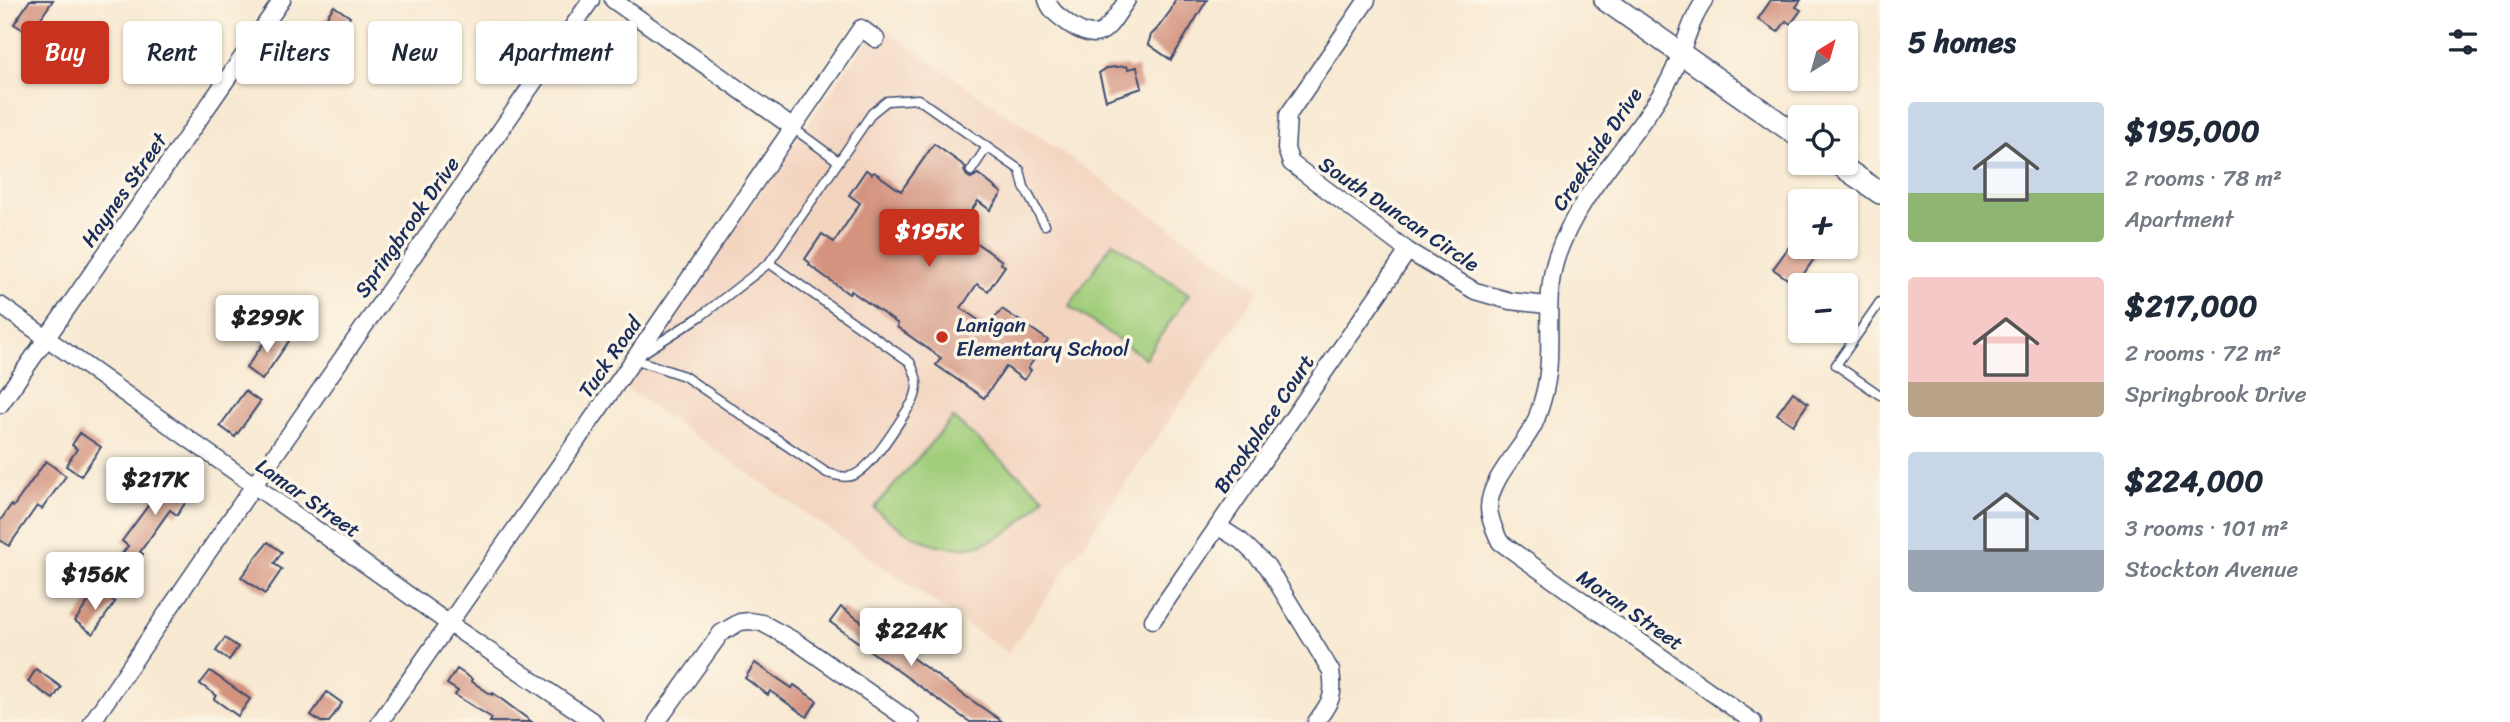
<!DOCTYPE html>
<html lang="en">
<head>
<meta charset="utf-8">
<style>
  body { margin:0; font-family:Sriracha,sans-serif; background:#f2f2f3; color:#1f2937; height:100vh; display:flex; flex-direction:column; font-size:26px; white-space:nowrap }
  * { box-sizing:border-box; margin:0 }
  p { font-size:23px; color:#747a83 }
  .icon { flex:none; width:38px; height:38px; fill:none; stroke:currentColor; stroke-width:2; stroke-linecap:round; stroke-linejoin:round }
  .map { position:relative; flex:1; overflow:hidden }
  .drawer { display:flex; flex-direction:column; background:#fff; width:630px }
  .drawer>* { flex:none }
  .top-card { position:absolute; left:21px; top:21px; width:665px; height:63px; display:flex; gap:14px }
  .needle { width:46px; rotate:37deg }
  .fabs { position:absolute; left:1788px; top:21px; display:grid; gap:14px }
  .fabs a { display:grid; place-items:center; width:70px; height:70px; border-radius:7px; background:#fff; box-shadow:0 2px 5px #0004; font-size:35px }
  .price { position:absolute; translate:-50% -60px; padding:0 16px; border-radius:7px; background:#fff; color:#222; font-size:23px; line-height:46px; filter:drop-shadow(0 2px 4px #0008) }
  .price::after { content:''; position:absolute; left:50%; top:42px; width:21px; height:16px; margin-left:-10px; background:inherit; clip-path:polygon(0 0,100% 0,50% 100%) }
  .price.active { background:#c8321e; color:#fff }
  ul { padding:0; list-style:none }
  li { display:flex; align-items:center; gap:21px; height:175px; padding:0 28px }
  li span { display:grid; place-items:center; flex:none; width:196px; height:140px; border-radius:7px; color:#555 }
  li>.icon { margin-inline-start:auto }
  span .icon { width:84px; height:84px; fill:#fffc; stroke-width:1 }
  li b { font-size:30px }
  h2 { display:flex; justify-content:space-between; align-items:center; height:84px; padding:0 28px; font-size:30px }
  .pill { padding:0 24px; border-radius:7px; background:#fff; box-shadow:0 2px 5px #0004; font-size:24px; line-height:63px }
  .pill.active { background:#c8321e; color:#fff }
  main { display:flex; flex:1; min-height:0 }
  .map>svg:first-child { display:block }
  .built { fill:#f3d4bf }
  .green { fill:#a1ce7b; stroke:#5e7e6c; stroke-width:2 }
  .building { fill:#d3937f }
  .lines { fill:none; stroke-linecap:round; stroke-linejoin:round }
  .lane-casing { stroke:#3c4b6f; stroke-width:11 }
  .street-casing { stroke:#3c4b6f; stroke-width:19 }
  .secondary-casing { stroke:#3c4b6f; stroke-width:24 }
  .lane { stroke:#fff; stroke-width:8 }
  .street { stroke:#fff; stroke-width:16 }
  .secondary { stroke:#fff; stroke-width:21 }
  .poi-dot { fill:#c8321e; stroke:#fcf5e5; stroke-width:2.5 }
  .labels { text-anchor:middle; stroke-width:7; stroke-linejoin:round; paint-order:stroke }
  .street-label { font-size:21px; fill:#1b2f5e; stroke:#fcf5e5 }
  .poi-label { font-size:21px; fill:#1b2f5e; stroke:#fcf5e5; text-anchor:start }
</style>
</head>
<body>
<main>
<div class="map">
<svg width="1880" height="722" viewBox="0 0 1880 722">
  <rect width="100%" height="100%" fill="#fcf5e5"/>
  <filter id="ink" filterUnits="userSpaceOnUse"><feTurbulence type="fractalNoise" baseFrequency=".0143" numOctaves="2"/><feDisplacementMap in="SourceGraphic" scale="14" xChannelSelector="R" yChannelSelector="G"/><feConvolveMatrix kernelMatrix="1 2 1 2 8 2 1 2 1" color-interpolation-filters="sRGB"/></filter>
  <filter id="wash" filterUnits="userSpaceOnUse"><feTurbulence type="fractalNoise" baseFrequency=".00686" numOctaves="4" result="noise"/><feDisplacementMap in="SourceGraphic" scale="28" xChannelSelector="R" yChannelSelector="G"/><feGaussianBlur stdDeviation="1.57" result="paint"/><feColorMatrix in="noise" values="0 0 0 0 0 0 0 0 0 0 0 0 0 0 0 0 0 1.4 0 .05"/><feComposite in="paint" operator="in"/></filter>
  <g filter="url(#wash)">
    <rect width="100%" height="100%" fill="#f8e9d2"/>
    <polygon class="built" points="878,25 1260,289 1008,653 622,386"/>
    <g class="green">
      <polygon points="1113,242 1189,294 1145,358 1069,306"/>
      <path d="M953,418L1044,497C992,563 934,562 874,508Z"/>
    </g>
    <g id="blocks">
      <g class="building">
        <polygon points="30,0 53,0 30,34 14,24"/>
        <polygon points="1175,0 1207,0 1171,60 1148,44 1151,35 1157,29 1171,10"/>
        <polygon points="1771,0 1801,0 1796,7 1801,10 1791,24 1786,21 1778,32 1758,19"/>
        <polygon points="334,6 350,17 327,51 311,40"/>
        <polygon points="1127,66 1128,69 1137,67 1142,88 1106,100 1099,73 1107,68"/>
        <polygon points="934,144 966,167 964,171 967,176 971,178 978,174 1002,193 990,210 978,201 958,230 1002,261 1000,263 1005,266 988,291 977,284 961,308 988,327 1002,309 1048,340 1028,368 1031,370 1024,380 1006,367 984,398 936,365 941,358 897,327 898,324 851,291 849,294 809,265 810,263 805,259 822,234 834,242 860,203 849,195 866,170 872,174 874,172 901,191"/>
        <polygon points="1801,230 1801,247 1822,247 1796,285 1773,269"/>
        <polygon points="273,330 289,341 262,380 246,368"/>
        <polygon points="245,391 260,402 235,437 220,426"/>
        <polygon points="1793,392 1808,403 1793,425 1777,414"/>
        <polygon points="80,433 101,447 81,476 66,466 77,449 72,445"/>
        <polygon points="46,461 66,476 42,509 37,506 9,546 0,540 0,521 11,505 13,507"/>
        <polygon points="170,473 194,490 177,515 170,510 140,552 143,554 133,569 118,559 128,546 122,541 153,499 151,497"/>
        <polygon points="268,542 282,552 274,564 282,569 265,594 241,577"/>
        <polygon points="100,591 115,602 93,634 75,621 93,595 96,597"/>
        <polygon points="841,607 964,695 1003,722 970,722 961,716 830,622"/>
        <polygon points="225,638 238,647 229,660 216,651"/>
        <polygon points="755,663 792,688 794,685 817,701 807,717 770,691 768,695 745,678"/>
        <polygon points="36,669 61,687 53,699 28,682"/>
        <polygon points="457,669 472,679 471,681 492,695 493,693 532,722 490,722 492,718 455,695 458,691 447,684"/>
        <polygon points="210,671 250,699 238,716 214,699 216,695 200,684"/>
        <polygon points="327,692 342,703 329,722 321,722 311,715"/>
      </g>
    </g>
  </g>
  <g filter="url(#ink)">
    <use href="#blocks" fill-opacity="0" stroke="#3c4b6f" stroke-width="2"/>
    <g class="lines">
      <defs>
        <g id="lane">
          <polyline points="793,128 838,161"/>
          <polyline points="971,171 987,147"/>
          <polyline points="1880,302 1836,365 1880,395"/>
          <polyline points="643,353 701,316 769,263 872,113 887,101 918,99 1020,170 1024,187 1045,225"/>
          <path d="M634,359L684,376L827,473C836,475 845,479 854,475C873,467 901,419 913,401C920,385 917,377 910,362L769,263"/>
        </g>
        <g id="street">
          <polyline points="613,0 792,127"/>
          <path d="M1047,0C1051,12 1059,16 1069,24C1102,47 1108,27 1127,0"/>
          <polyline points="1367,0 1288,115 1286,149 1291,163 1408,251 1475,291 1510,301 1547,305"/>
          <path d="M1705,0C1687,25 1683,56 1668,82C1635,141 1579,191 1557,256C1541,303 1557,351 1543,398C1540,408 1537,420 1532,428C1519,452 1490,479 1489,507C1489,519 1495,531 1500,542L1753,722"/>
          <polyline points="0,305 448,623 594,722"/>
          <polyline points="0,405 282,0"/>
          <path d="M1219,527L1241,541L1267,566L1331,671C1335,697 1331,701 1316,722"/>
          <polyline points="1153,620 1408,251"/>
          <polyline points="92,722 254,485 591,0"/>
          <polyline points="380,722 634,359 861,28 876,39"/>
          <polyline points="657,722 721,633 740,622 750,621 762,623 797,642 911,722"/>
        </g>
        <g id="secondary">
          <polyline points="1605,0 1801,138"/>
          <polyline points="1837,163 1880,193"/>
        </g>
      </defs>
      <use href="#lane" class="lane-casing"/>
      <use href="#street" class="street-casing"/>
      <use href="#secondary" class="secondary-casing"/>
      <use href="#lane" class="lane"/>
      <use href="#street" class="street"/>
      <use href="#secondary" class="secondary"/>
    </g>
  </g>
  <circle class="poi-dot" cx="942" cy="337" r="7"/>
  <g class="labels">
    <g class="street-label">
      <text transform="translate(1597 149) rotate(-56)" y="7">Creekside Drive</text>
      <text transform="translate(124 190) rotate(-55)" y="7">Haynes Street</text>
      <text transform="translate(1399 214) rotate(34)" y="7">South Duncan Circle</text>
      <text transform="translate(407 227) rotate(-55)" y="7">Springbrook Drive</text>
      <text transform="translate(610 357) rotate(-55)" y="7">Tuck Road</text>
      <text transform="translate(1264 424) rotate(-56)" y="7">Brookplace Court</text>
      <text transform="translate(308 498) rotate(35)" y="7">Lamar Street</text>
      <text transform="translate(1630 610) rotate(35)" y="7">Moran Street</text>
    </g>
    <g class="poi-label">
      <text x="956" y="332">Lanigan<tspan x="956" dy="24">Elementary School</tspan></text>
    </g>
  </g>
</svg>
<div class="fabs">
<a><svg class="needle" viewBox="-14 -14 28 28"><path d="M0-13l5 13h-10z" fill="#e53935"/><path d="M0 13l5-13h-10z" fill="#747a83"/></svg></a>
<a><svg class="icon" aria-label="locate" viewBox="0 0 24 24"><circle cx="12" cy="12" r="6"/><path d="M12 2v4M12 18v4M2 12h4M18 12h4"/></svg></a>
<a>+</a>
<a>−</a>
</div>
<b class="price active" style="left:929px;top:269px">$195K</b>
<b class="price" style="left:267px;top:355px">$299K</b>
<b class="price" style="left:155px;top:517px">$217K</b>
<b class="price" style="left:95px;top:612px">$156K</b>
<b class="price" style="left:911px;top:668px">$224K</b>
<div class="top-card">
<a class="pill active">Buy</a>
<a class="pill">Rent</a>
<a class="pill">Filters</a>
<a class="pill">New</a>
<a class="pill">Apartment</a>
</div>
</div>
<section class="drawer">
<h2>5 homes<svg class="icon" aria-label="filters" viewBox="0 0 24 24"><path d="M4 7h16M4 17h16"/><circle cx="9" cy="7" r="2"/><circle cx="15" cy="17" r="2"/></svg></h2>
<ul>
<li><span style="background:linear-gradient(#c9d6e8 65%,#8fb573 0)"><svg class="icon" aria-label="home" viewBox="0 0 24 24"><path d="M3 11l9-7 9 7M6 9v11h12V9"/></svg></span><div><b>$195,000</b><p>2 rooms · 78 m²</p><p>Apartment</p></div></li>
<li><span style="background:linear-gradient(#f6c9c9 75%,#b9a48a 0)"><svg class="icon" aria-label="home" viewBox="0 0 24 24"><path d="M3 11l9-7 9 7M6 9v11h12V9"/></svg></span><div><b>$217,000</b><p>2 rooms · 72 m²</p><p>Springbrook Drive</p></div></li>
<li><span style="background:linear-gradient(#c9d6e8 70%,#9aa5b1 0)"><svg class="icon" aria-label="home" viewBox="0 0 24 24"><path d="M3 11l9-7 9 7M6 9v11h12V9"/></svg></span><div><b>$224,000</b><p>3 rooms · 101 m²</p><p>Stockton Avenue</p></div></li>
</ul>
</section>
</main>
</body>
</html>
